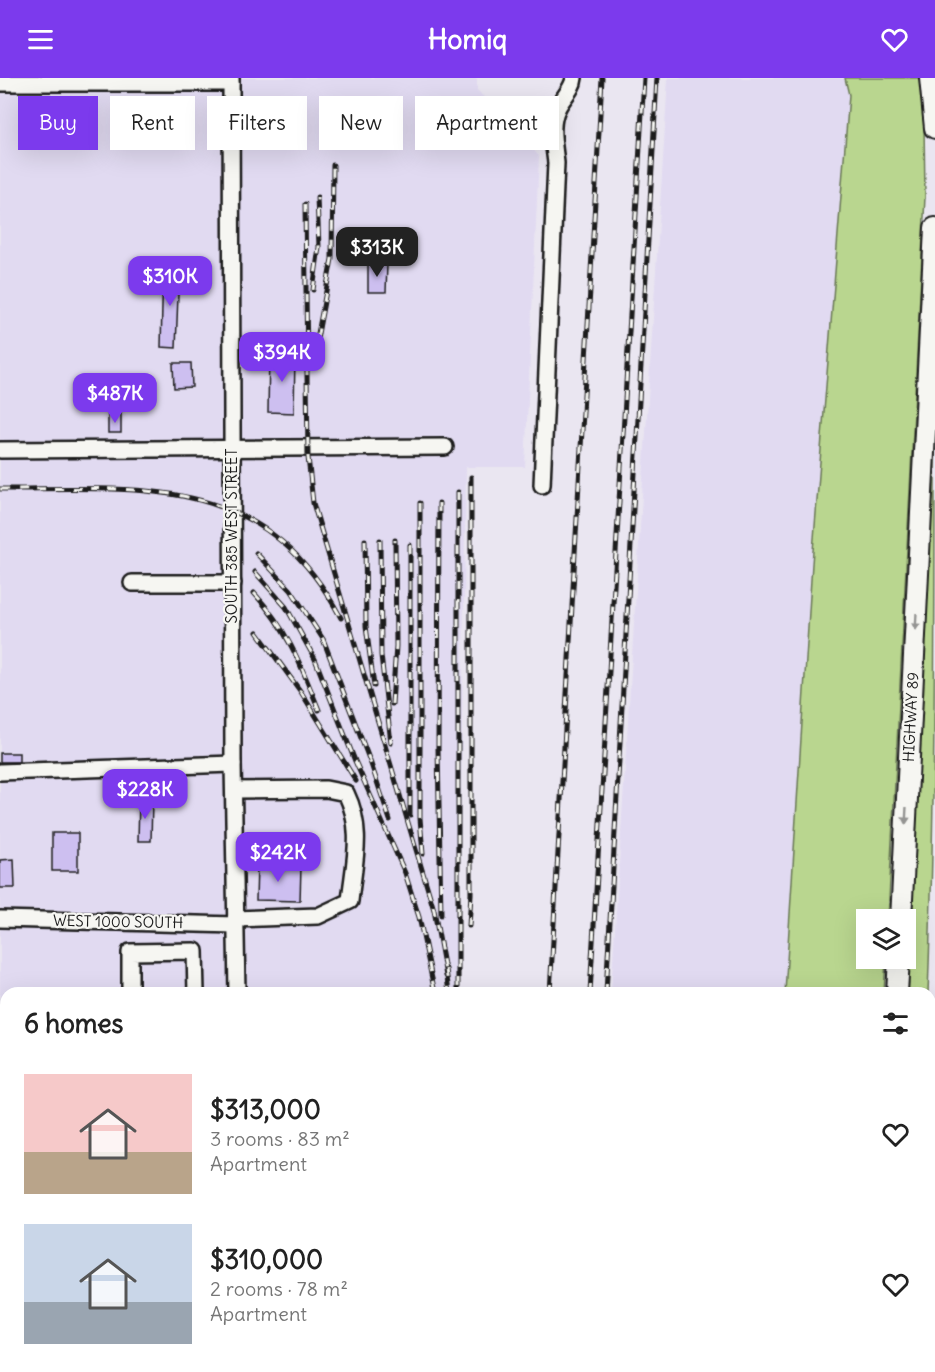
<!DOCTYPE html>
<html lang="en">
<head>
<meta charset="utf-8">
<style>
  body { margin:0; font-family:Delius,sans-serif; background:#f6f6f6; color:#222; height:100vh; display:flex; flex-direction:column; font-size:22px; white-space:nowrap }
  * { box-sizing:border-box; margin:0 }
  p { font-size:20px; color:#767676 }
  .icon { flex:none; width:33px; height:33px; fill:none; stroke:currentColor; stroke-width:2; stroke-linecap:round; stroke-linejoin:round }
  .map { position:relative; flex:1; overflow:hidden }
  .panel { position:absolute; left:0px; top:909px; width:936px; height:386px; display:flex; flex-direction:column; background:#fff; border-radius:18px 18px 0 0; box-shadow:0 6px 24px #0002 }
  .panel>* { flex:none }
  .hud { position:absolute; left:18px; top:18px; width:600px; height:54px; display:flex; gap:12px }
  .controls { position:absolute; left:856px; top:831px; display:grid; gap:12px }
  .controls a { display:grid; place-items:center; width:60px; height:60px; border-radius:0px; background:#fff; box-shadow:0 6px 24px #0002; font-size:30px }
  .price { position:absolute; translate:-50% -51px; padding:0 14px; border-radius:12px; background:#7c3aed; color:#fff; font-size:20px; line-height:39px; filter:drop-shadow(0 2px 3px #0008) }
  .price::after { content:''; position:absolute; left:50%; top:36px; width:18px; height:14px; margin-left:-9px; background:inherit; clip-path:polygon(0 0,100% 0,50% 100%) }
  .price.on { background:#222; color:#fff }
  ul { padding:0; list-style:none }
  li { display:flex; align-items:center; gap:18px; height:150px; padding:0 24px }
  li span { display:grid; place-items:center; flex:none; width:168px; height:120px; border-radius:0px; color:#555 }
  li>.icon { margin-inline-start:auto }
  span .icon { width:72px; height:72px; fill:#fffc; stroke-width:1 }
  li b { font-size:26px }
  h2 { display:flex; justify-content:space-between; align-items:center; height:72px; padding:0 24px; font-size:26px }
  .pill { padding:0 21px; border-radius:0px; background:#fff; box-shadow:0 6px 24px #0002; font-size:21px; line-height:54px }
  .pill.on { background:#7c3aed; color:#fff }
  header { display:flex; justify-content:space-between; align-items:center; height:78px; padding:0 24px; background:#7c3aed; color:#fff; font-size:27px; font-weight:700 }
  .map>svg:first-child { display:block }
  .built { fill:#e1daf1 }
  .green { fill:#b9d68f; stroke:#6a7956; stroke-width:1.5 }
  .building { fill:#cdbff0; stroke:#1c1c1c; stroke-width:1.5 }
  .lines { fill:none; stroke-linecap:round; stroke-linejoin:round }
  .minor-casing { stroke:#1c1c1c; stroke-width:20 }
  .major-casing { stroke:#1c1c1c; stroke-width:24 }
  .highway-casing { stroke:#1c1c1c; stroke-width:27 }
  .minor { stroke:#f6f6f2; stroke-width:15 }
  .major { stroke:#f6f6f2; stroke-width:20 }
  .highway { stroke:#f6f6f2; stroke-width:22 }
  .rail-casing { stroke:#1c1c1c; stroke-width:5 }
  .rail { stroke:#f6f6f2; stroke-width:3; stroke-dasharray:9; stroke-linecap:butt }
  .oneway { fill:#949492 }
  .labels { text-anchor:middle; stroke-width:4.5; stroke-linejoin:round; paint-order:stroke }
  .street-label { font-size:15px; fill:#1c1c1c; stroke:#f6f6f2 }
</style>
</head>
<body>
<header><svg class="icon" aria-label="menu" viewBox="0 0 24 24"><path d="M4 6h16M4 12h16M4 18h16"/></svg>Homiq<svg class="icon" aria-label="heart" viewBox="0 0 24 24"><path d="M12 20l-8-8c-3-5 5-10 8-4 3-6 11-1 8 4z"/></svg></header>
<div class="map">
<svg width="935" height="1294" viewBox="0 0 935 1294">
  <rect width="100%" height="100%" fill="#eae6f1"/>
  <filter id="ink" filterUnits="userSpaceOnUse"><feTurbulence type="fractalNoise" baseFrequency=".0167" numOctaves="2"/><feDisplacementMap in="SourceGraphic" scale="12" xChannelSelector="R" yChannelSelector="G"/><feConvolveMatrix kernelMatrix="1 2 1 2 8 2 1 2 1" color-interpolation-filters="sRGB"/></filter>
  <g filter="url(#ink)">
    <g class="built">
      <polygon points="0,0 477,0 477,12 539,78 525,389 466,389 458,915 6,915 6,1103 0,1103"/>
      <polygon points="668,0 845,0 849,17 812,486 785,915 611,915"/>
      <polygon points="249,1288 432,1289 432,1294 249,1294"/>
      <polygon points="589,1288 757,1289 753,1294 589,1294"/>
    </g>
    <g class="green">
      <polygon points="845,0 919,0 924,46 925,119 888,841 867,842 867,880 886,881 884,915 785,915 812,486 849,17"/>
      <path d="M935,348C935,537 935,726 928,915H908Z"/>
      <polygon points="757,1288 825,1288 825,1289 822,1294 753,1294"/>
    </g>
    <g class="building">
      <polygon points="368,185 387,186 386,214 368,214"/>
      <polygon points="163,189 179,189 176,270 161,269"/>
      <polygon points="269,276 295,276 294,335 268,334"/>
      <polygon points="173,285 191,285 192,309 174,310"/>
      <rect x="108" y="336" width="13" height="19"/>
      <rect x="0" y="675" width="19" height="9"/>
      <polygon points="139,722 152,722 151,763 138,763"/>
      <rect x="52" y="755" width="26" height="38"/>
      <polygon points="14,781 15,810 0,810 0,782"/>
      <polygon points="257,787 301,788 300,823 256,822"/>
    </g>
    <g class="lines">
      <defs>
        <g id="minor">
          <polyline points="231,0 233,686 237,915"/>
          <polyline points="0,5 231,5"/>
          <polyline points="0,372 445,369"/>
          <path d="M542,407L556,85C554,66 549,46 558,29C563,19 573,11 574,0"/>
          <polyline points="132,505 233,505"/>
          <polyline points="0,694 233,686"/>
          <path d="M234,712L326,711L346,715C364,752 354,784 350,823L318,838L235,841"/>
          <polyline points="0,841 236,847"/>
          <polyline points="130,915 130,874 195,873 196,915"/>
          <polyline points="0,982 6,982"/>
          <polyline points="234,1294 234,1288"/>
          <polyline points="268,1294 269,1288"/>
        </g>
        <g id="major">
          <polyline points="930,0 935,50"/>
          <polyline points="901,842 935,150"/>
          <polyline points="897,915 899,880"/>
          <polyline points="837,1294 839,1288"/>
        </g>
        <g id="highway">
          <polyline points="930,1159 935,1091"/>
          <polyline points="906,1294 907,1288"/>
        </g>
      </defs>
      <use href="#minor" class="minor-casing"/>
      <use href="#major" class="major-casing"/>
      <use href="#highway" class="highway-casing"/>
      <use href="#minor" class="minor"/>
      <use href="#major" class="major"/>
      <use href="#highway" class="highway"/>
      <defs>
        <g id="rail">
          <polyline points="305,126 308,379 313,425 434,832 446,898"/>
          <polyline points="313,212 319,169 317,119"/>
          <polyline points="314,277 332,181 333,87"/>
          <path d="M0,411C141,411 264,394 341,540"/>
          <polyline points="458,414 458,915"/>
          <polyline points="420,425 420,740 423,776"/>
          <polyline points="439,425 438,670 441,837"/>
          <polyline points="365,462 366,548 374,608"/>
          <polyline points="380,462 381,577 391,665"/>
          <polyline points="410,467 410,737"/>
          <polyline points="256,475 291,512 323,561 371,686 390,742"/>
          <polyline points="255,494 286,529 315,581 355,683 405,795 419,839 435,915"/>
          <path d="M254,515C288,552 301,587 319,632"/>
          <polyline points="257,554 301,614 356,703"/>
          <polyline points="392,626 396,568 395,462"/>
          <polyline points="469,848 471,816 471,399"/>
          <polyline points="446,891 449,915"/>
          <polyline points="550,915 602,0"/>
          <polyline points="590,915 644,0"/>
          <polyline points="606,915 657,0"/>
          <polyline points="497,1288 497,1294"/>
          <polyline points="529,1294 529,1288"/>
          <polyline points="564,1294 565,1288"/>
          <polyline points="585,1294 585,1288"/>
        </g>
      </defs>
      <use href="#rail" class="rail-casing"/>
      <use href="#rail" class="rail"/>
    </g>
    <defs><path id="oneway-solid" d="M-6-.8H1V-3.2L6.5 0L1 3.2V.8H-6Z" transform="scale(1.5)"/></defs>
    <g class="oneway">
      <use href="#oneway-solid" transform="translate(916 544) rotate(93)"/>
      <use href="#oneway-solid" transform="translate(906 738) rotate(93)"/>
    </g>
  </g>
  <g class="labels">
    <g class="street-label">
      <text transform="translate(232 458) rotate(-90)" y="5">SOUTH 385 WEST STREET</text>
      <text transform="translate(911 639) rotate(-87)" y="5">HIGHWAY 89</text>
      <text transform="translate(118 844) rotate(1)" y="5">WEST 1000 SOUTH</text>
    </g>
  </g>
</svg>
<div class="controls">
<a><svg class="icon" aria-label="layers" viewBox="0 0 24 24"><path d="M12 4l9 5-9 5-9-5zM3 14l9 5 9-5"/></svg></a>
</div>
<b class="price on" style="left:377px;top:200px">$313K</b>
<b class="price" style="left:170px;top:229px">$310K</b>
<b class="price" style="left:282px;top:305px">$394K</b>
<b class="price" style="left:115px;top:346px">$487K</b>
<b class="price" style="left:145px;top:742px">$228K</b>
<b class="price" style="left:278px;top:805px">$242K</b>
<div class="hud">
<a class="pill on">Buy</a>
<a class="pill">Rent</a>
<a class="pill">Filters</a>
<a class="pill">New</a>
<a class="pill">Apartment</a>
</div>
<section class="panel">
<h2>6 homes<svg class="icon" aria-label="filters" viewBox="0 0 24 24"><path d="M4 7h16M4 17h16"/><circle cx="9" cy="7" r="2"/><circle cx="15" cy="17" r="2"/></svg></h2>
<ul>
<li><span style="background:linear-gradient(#f6c9c9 65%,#b9a48a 0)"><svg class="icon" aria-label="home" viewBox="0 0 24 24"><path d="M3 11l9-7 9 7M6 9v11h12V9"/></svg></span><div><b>$313,000</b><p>3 rooms · 83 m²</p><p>Apartment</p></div><svg class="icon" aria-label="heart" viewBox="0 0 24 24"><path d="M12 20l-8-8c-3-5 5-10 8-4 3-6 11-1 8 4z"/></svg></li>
<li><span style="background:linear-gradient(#c9d6e8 65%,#9aa5b1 0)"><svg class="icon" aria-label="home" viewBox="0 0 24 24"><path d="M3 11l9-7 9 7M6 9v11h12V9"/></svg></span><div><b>$310,000</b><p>2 rooms · 78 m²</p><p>Apartment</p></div><svg class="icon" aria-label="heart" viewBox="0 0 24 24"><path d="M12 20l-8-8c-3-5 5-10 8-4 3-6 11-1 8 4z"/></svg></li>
</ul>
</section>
</div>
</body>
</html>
